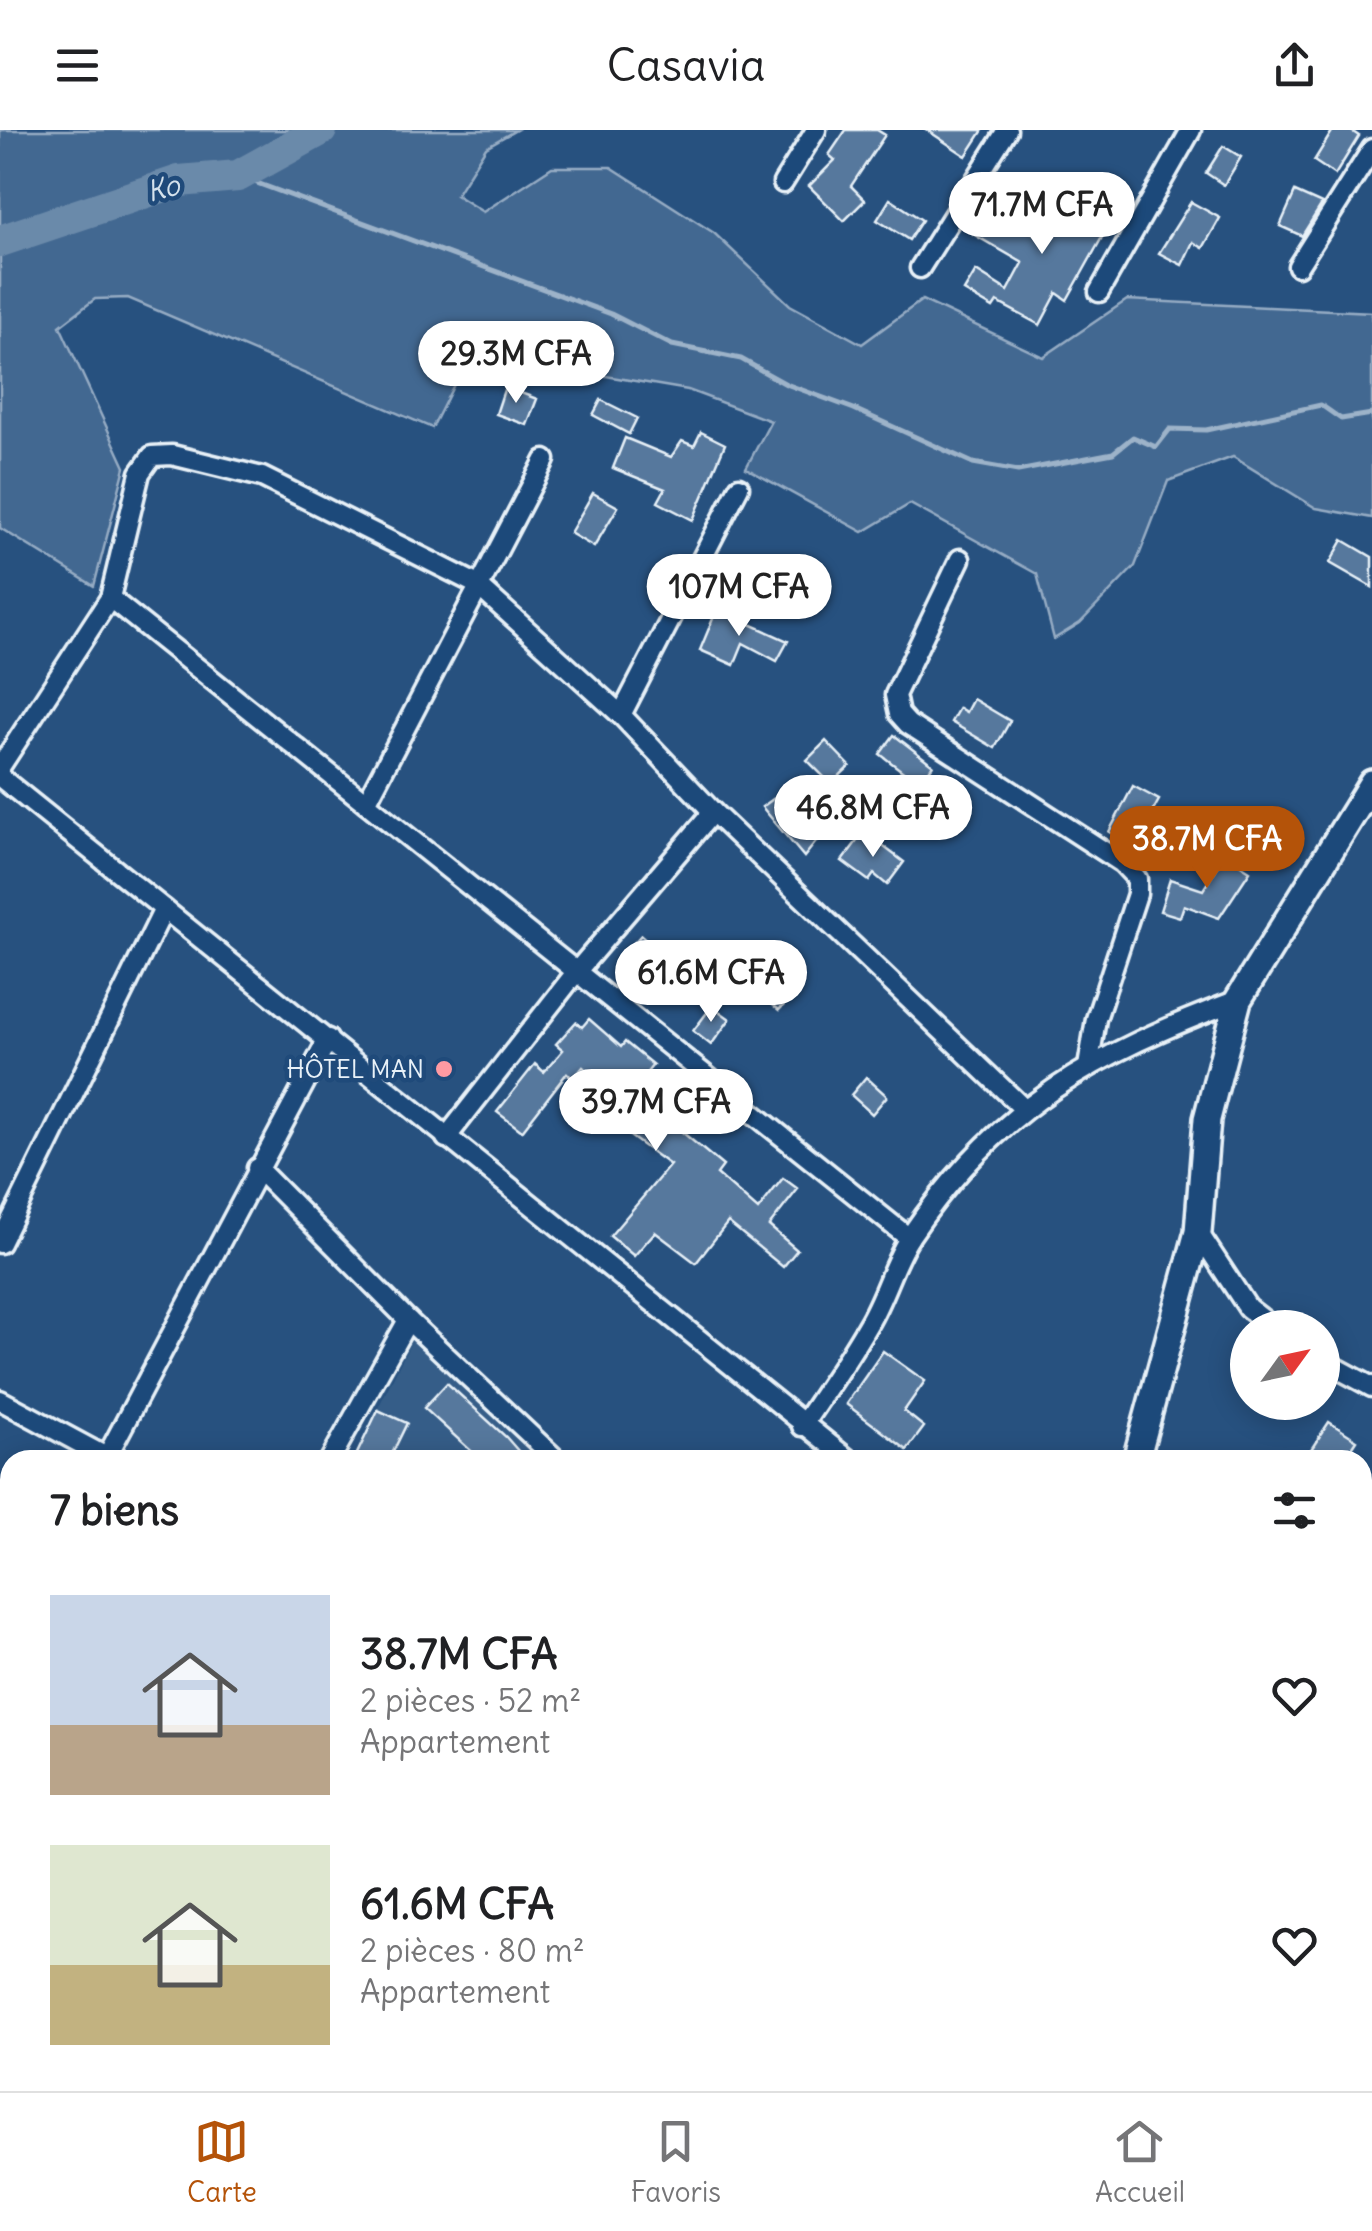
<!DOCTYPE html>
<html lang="fr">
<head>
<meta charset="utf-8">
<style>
  body { margin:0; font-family:Delius,sans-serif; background:#f2f2f2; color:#202124; height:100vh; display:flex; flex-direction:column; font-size:38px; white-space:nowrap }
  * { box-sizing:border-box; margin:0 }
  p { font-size:32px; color:#757577 }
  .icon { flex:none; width:55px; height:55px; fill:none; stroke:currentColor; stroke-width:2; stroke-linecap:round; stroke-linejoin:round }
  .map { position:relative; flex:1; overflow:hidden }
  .drawer { position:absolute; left:0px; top:1320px; width:1372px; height:642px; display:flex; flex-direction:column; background:#fff; border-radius:30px 30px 0 0; box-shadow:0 5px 25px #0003 }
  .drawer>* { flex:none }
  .needle { width:65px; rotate:57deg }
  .buttons { position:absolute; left:1230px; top:1180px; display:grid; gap:20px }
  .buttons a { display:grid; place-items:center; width:110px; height:110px; border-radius:50%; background:#fff; box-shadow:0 5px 25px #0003; font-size:50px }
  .price { position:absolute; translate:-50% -85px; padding:0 22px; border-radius:35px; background:#fff; color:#222; font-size:32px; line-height:65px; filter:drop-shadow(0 2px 5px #0008) }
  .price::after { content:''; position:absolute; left:50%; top:60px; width:30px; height:22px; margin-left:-15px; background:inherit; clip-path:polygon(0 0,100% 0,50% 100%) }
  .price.active { background:#b45309; color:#fff }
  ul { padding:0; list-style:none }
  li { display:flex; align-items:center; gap:30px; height:250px; padding:0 50px }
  li span { display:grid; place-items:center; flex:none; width:280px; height:200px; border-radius:0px; color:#555 }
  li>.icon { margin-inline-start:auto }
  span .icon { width:120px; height:120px; fill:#fffc; stroke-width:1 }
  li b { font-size:42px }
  h2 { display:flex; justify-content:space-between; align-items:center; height:120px; padding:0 50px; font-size:42px }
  header { display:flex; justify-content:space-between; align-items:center; height:130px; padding:0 50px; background:#fff; font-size:45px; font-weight:600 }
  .dock { display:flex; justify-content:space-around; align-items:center; height:140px; border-top:2px solid #e0e0e0; background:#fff; font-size:28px; color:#757577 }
  .dock a { display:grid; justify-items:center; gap:5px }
  .dock .active { color:#b45309 }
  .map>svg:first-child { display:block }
  .built { fill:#355d88 }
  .green { fill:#436891; stroke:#96acc4; stroke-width:2.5 }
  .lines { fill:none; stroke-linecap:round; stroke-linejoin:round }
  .stream { stroke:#9db3c9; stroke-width:5 }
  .river { stroke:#6b8aaa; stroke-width:32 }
  .building { fill:#57789d; stroke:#e8f1f8; stroke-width:2.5 }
  .service-casing { stroke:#e8f1f8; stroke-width:16 }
  .minor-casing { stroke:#e8f1f8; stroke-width:25 }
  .secondary-casing { stroke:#e8f1f8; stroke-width:32 }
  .service { stroke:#1f4a7a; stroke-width:9 }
  .minor { stroke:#1f4a7a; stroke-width:18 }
  .secondary { stroke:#1f4a7a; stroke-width:25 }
  .poi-dot { fill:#ff9aa2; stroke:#1f4a7a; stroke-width:4 }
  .labels { text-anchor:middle; stroke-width:9; stroke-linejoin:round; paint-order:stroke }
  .poi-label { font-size:25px; fill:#e8f1f8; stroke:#1f4a7a; text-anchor:end }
  .water-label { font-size:28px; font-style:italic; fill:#d5e2ec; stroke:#1f4a7a }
</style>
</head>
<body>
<header><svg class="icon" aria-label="menu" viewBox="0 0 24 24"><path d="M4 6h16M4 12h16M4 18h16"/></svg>Casavia<svg class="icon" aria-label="share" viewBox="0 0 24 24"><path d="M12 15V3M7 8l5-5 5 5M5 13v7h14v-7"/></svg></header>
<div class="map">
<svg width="1372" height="1961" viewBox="0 0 1372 1961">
  <rect width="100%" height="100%" fill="#27517f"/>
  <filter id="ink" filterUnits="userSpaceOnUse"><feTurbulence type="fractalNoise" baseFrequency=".01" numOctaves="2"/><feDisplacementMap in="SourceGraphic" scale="20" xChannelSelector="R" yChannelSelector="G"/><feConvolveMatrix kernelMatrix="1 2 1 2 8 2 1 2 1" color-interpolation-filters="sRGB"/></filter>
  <g filter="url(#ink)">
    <g class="built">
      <polygon points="415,1204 548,1330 352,1330"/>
      <polygon points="1363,1598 1372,1604 1372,1774 1363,1789"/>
    </g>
    <polygon class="green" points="0,0 516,0 486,17 456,65 483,82 552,37 611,37 714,103 790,175 862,214 922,170 1043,227 1127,170 1372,182 1372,388 1316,378 1233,327 1168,351 1135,436 1080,493 1054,509 1037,444 910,374 863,402 746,338 771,291 688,260 470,223 432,298 128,168 95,169 60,196 125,337 94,456 0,398"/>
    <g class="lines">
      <polyline class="stream" points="238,46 611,184 672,215 741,229 786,254 854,279 973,333 1018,341 1113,323 1133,307 1156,317 1170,299 1206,300 1321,275 1341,289 1372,284"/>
      <polyline class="river" points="0,111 179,51 238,46 321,0"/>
    </g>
    <g class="building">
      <polygon points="846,0 877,0 885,5 851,56 865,70 844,91 809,56 835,30 829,25"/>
      <polygon points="927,0 983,0 966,26"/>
      <polygon points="1333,0 1350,0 1359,6 1335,45 1314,31"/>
      <polygon points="1223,16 1241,27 1224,55 1206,43"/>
      <polygon points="1078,59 1115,84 1067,170 1057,163 1040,195 997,172 993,178 964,161 976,141 1008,161 1023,133 973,104 988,77 1040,107 1046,98 1051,101"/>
      <polygon points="1295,62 1322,74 1302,106 1280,96"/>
      <polygon points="890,69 922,90 909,110 877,90"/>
      <polygon points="1191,72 1220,88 1203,118 1193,112 1182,135 1159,123"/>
      <polygon points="505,257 537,269 527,295 496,284"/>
      <polygon points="601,270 637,288 629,304 593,285"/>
      <polygon points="701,302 725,314 693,390 658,372 665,359 613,338 625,308 671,327 682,311 694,316"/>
      <polygon points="593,363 618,377 594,417 570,403"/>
      <polygon points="1343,410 1372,427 1372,457 1330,433"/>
      <polygon points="717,479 788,511 777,531 743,513 734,535 700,520"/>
      <polygon points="973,569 1010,591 995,618 951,592 959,578 966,582"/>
      <polygon points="894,605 933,635 919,654 880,624"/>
      <polygon points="826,611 850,636 831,654 807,630"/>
      <polygon points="1133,656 1159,670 1134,715 1109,702"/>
      <polygon points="830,658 847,673 804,727 762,677 780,664 801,692"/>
      <polygon points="864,702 904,732 887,755 874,744 869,751 842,731"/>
      <polygon points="1225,725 1250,741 1219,788 1184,775 1180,787 1160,781 1170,749 1203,760"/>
      <polygon points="641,805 675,835 658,854 624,824"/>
      <polygon points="759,820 782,839 774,849 792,867 779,880 738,847"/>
      <polygon points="712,876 730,889 711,915 693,901"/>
      <polygon points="589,889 621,917 625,912 653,935 644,946 676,973 664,987 723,1036 717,1044 758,1080 783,1048 798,1059 769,1096 797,1120 783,1137 728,1092 696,1133 655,1102 634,1126 610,1106 670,1035 616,996 631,978 583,937 573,949 567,943 522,1001 497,982 535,934 544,942 563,920 556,914 576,892 582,897"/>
      <polygon points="866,947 887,966 872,984 851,965"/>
      <polygon points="883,1221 925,1251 904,1281 924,1297 907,1320 846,1274"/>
      <polygon points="447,1253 506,1307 526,1330 481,1330 424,1278"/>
      <polygon points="378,1280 407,1293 389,1330 354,1330"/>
      <polygon points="1329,1292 1357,1310 1344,1330 1317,1330 1308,1324"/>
    </g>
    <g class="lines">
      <defs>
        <g id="service">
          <polyline points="1362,1578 1372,1584"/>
          <polyline points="1362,1809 1372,1794"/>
          <polyline points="1156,1952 1170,1961"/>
          <polyline points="1270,1961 1275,1952"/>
        </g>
        <g id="minor">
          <polyline points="783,53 816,0"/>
          <polyline points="1298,136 1372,19"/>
          <polyline points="920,138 1007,0"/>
          <polyline points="1099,162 1191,0"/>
          <polyline points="960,429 895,565 899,584 908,594 1122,733 1137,749 1137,764 1096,889 1088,937"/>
          <polyline points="110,468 909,1108"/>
          <polyline points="621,585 739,357"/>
          <polyline points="0,637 110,468 140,343 152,326 172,325 262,347 476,454 621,585 713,682 1023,978"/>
          <polyline points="0,647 849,1330"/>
          <polyline points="366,673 545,330"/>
          <polyline points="446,1008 577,841 713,682"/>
          <polyline points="257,1038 408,1190 557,1330"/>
          <polyline points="1198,1102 1248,1178 1274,1198"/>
          <polyline points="0,1113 164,779"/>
          <polyline points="1322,1230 1372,1257"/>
          <polyline points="0,1270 106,1327"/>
          <path d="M802,1296C824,1263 848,1229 868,1194C885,1166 893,1132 911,1105C998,976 1096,923 1238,870"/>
          <polyline points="105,1330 328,909"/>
          <polyline points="330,1330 408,1190"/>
          <polyline points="0,1508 10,1513"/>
          <polyline points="0,1552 10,1533"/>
          <polyline points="0,1790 10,1795"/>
          <polyline points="333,1952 350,1961"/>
          <polyline points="239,1961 243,1952"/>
        </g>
        <g id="secondary">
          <polyline points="1136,1330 1198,1102 1207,989 1238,870 1372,653"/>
          <polyline points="732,1961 737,1952"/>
        </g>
      </defs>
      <use href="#service" class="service-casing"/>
      <use href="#minor" class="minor-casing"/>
      <use href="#secondary" class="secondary-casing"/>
      <use href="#service" class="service"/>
      <use href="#minor" class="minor"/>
      <use href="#secondary" class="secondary"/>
    </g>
  </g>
  <circle class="poi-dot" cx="444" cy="939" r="10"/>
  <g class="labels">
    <g class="poi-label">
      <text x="424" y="948">HÔTEL MAN</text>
    </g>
    <g class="water-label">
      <text transform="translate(163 58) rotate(-15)" y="10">Ko</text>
    </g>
  </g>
</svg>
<div class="buttons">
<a><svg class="needle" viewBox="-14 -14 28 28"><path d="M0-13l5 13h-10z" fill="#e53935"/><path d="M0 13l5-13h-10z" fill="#757577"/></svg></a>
</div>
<b class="price" style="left:1042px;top:127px">71.7M CFA</b>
<b class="price" style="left:516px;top:276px">29.3M CFA</b>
<b class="price" style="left:739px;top:509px">107M CFA</b>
<b class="price" style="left:873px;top:730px">46.8M CFA</b>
<b class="price active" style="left:1207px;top:761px">38.7M CFA</b>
<b class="price" style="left:711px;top:895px">61.6M CFA</b>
<b class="price" style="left:656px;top:1024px">39.7M CFA</b>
<section class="drawer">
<h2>7 biens<svg class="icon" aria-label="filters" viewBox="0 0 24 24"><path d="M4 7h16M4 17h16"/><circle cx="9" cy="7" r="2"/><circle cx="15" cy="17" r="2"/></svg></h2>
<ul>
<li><span style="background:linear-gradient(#c9d6e8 65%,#b9a48a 0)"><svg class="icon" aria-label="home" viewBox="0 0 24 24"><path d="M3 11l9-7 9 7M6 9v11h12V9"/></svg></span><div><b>38.7M CFA</b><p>2 pièces · 52 m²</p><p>Appartement</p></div><svg class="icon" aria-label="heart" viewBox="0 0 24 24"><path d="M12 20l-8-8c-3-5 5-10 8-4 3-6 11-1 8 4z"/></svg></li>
<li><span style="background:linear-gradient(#dfe7d0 60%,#c2b280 0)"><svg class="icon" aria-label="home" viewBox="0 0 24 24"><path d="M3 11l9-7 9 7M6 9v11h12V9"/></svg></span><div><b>61.6M CFA</b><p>2 pièces · 80 m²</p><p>Appartement</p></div><svg class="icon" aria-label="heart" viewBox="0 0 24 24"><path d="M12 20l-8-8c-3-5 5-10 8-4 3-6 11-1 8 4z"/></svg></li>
</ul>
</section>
</div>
<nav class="dock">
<a class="active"><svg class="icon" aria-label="map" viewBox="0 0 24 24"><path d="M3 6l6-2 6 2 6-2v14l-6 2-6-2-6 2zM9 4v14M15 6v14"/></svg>Carte</a>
<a><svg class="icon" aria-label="saved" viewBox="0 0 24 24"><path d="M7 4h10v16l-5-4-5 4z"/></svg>Favoris</a>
<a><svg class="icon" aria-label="home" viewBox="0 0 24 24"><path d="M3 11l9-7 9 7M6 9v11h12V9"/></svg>Accueil</a>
</nav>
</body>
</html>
